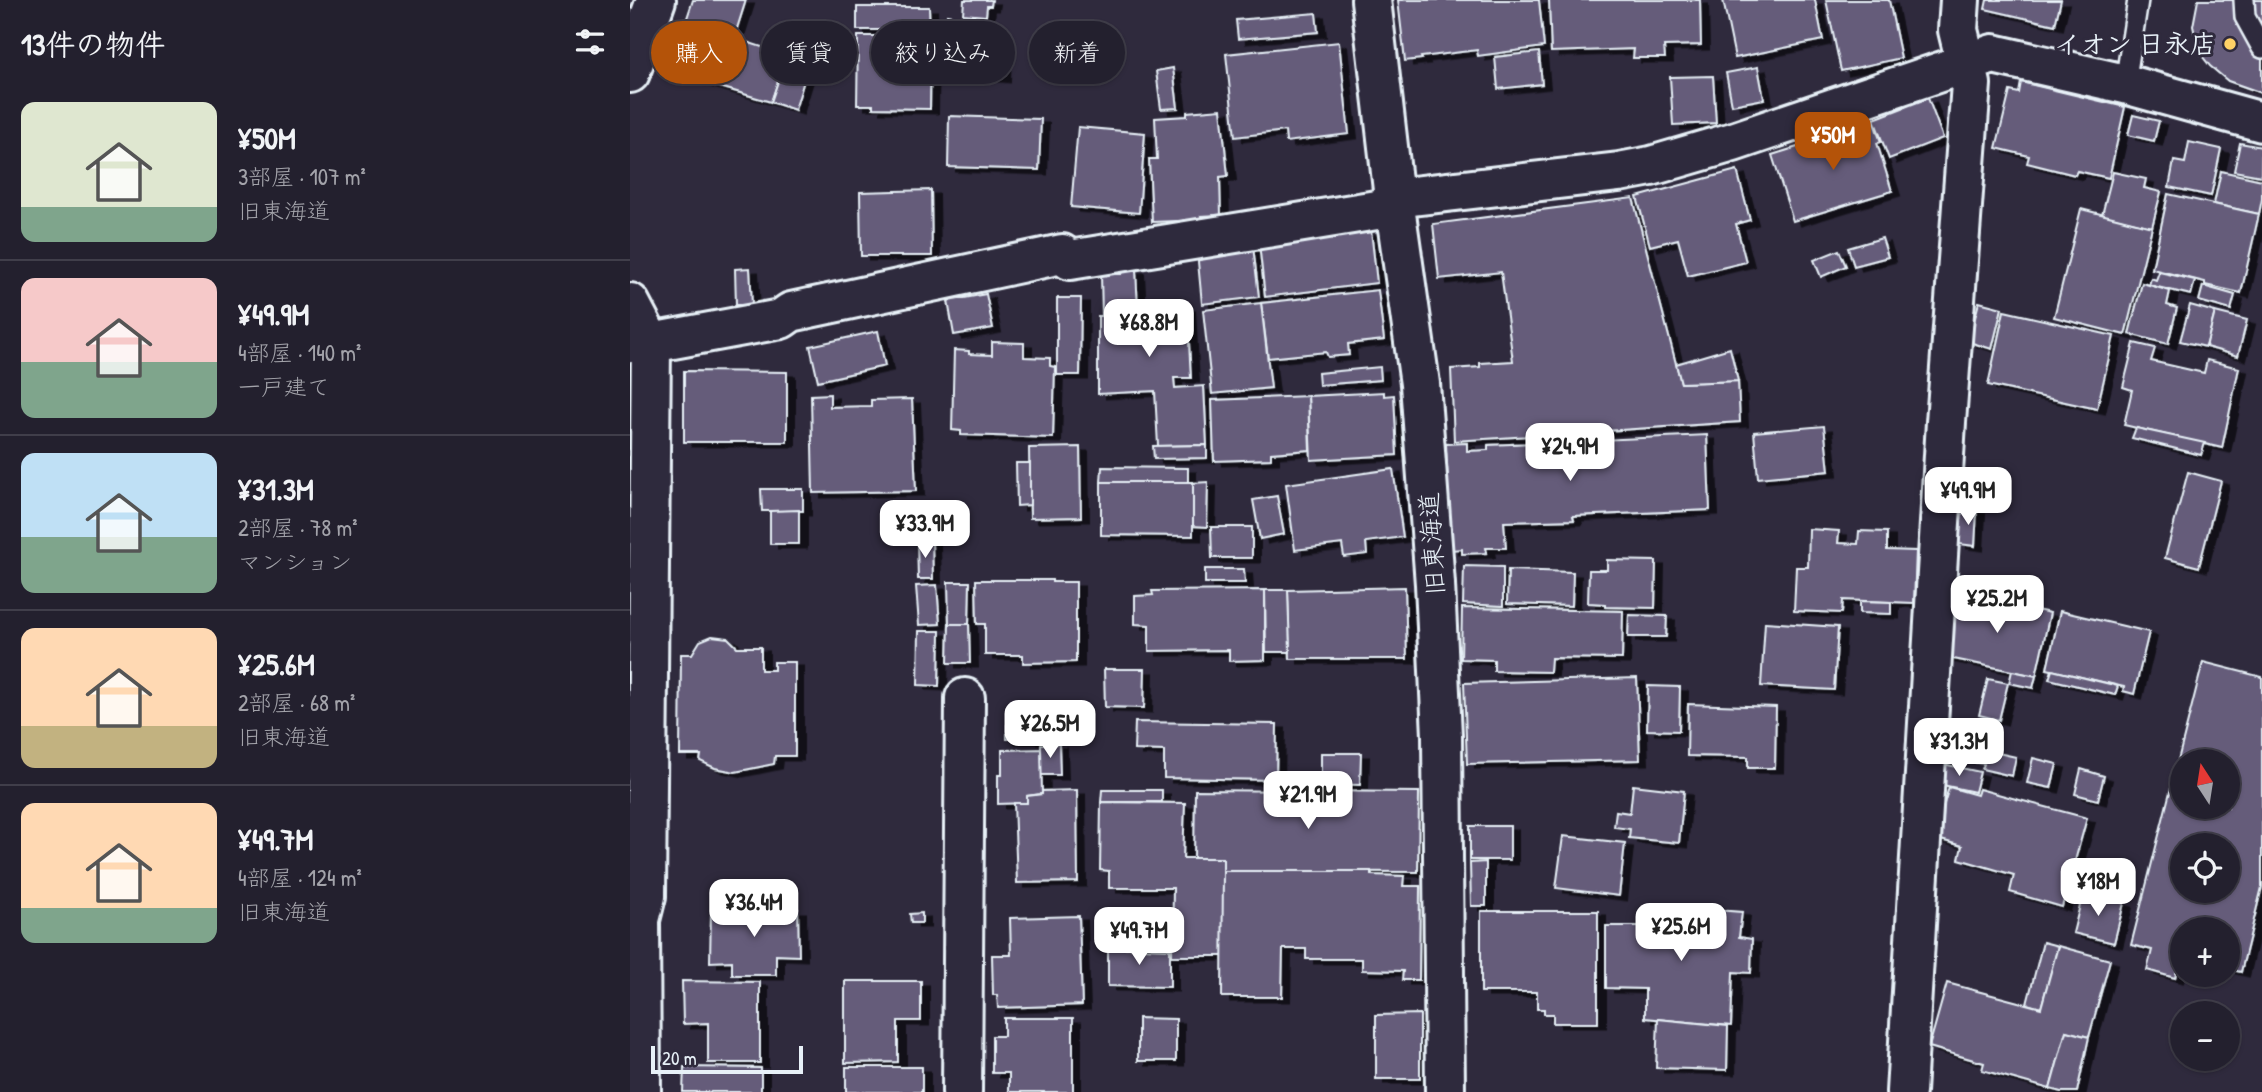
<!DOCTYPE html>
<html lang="ja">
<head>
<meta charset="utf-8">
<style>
  body { margin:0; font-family:"Patrick Hand","Klee One",sans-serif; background:#2f2d3a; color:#f1f3f6; height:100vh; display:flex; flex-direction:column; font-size:26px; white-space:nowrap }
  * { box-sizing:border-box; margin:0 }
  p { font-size:23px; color:#a3a3aa }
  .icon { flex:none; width:38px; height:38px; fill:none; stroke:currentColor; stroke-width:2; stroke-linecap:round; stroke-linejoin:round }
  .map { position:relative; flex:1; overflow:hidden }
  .sheet { display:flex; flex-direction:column; background:#23202e; width:630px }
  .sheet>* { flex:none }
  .top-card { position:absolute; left:21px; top:21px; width:665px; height:63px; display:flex; gap:14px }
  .needle { width:46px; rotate:348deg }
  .buttons { position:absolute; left:1540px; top:749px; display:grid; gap:14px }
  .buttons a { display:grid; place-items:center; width:70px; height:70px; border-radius:50%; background:#23202e; box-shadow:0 2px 5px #0004,0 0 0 2px #403e4a; font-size:35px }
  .scale { position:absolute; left:21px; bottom:18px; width:152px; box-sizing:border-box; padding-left:7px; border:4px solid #e8f1f8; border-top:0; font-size:19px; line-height:24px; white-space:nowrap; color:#e8f1f8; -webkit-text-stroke:5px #2f2a3d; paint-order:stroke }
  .price { position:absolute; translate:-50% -60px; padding:0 16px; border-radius:14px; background:#fff; color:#222; font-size:23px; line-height:46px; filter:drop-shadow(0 2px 4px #0008) }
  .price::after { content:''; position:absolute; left:50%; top:42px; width:21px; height:16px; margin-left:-10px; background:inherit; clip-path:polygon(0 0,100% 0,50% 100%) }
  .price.on { background:#b45309; color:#fff }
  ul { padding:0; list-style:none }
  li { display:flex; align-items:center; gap:21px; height:175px; padding:0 21px }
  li+li { border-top:2px solid #403e4a }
  li span { display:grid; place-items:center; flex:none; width:196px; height:140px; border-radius:14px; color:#555 }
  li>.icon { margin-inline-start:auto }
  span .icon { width:84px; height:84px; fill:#fffc; stroke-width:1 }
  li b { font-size:30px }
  h2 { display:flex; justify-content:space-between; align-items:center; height:84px; padding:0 21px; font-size:30px }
  .tag { padding:0 24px; border-radius:32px; background:#23202e; box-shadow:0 2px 5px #0004,0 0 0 2px #403e4a; font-size:24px; line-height:63px }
  .tag.on { background:#b45309; color:#fff }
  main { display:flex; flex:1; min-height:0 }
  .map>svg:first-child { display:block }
  .building { fill:#655c7a; stroke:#e8f1f8; stroke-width:2; fill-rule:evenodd; filter:url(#shadow) }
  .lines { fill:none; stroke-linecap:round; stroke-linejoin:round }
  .lane-casing { stroke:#e8f1f8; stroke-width:24 }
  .street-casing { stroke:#e8f1f8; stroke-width:44 }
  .lane { stroke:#2f2a3d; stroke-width:19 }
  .street { stroke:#2f2a3d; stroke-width:38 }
  .poi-dot { fill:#ffd166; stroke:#2f2a3d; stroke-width:2.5 }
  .labels { text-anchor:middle; stroke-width:6; stroke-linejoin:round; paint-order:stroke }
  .poi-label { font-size:26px; font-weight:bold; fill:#e8f1f8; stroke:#2f2a3d; text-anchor:end }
  .street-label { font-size:26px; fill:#e8f1f8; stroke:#2f2a3d }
</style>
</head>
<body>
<main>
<section class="sheet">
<h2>13件の物件<svg class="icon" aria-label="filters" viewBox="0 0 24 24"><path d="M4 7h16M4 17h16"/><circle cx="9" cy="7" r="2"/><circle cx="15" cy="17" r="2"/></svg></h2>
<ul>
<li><span style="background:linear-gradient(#dfe7d0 75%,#7fa58c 0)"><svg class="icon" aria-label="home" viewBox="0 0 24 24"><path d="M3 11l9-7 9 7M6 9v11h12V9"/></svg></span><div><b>¥50M</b><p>3部屋 · 107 m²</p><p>旧東海道</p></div></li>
<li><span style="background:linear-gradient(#f6c9c9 60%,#7fa58c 0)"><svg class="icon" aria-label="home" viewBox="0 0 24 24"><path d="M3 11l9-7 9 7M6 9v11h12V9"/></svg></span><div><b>¥49.9M</b><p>4部屋 · 140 m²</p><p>一戸建て</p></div></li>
<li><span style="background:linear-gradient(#bfe0f5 60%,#7fa58c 0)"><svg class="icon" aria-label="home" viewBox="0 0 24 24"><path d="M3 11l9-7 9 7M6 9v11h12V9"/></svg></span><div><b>¥31.3M</b><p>2部屋 · 78 m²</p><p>マンション</p></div></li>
<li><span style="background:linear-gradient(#ffd9b3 70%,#c2b280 0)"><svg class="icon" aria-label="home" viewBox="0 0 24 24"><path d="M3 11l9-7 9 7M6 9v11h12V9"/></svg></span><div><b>¥25.6M</b><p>2部屋 · 68 m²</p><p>旧東海道</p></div></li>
<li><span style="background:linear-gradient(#ffd9b3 75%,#7fa58c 0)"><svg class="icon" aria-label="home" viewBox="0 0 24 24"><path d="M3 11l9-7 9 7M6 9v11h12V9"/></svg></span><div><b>¥49.7M</b><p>4部屋 · 124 m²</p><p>旧東海道</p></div></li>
</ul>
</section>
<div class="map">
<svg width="1632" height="1092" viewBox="0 0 1632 1092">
  <defs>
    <filter id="shadow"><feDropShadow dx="8" dy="4.5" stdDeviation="0" flood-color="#0009"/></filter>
  </defs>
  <rect width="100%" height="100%" fill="#2f2a3d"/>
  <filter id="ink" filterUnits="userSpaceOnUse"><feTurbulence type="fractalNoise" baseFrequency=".0143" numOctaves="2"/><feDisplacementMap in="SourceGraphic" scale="14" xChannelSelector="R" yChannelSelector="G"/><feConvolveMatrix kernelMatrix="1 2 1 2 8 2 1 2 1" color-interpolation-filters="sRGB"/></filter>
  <g filter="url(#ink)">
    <g class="building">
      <polygon points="63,0 116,0 104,38 157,55 141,102 39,72"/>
      <polygon points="334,0 362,0 361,6 357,6 356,16 333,14"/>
      <polygon points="768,0 909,0 914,47 848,56 847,50 791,57 792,59 775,61"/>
      <polygon points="919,0 1070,0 1071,45 1034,46 1035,58 1003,58 1004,49 921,52"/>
      <polygon points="1093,0 1185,0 1193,40 1105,58"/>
      <polygon points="1196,0 1259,0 1271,58 1211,71"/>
      <polygon points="1357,0 1431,0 1425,25 1355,9"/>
      <polygon points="1568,0 1632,0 1632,93 1598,81 1580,66 1569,52 1563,26"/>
      <polygon points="227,7 299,7 300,30 227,30"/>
      <polygon points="686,13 688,32 608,39 606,20"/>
      <polygon points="317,15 354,21 353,33 336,31 334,41 313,39"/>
      <polygon points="228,36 301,36 300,109 243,108 243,105 227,105"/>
      <polygon points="709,42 719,134 656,142 655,131 605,137 596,54"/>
      <polygon points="354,48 373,49 372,78 353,76"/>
      <polygon points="909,52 912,84 868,89 865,57"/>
      <polygon points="157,55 180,61 165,110 141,102"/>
      <polygon points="1128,67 1134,99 1102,105 1096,73"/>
      <polygon points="543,68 548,108 531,109 526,71"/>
      <polygon points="1083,76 1086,123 1043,125 1040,77"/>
      <polygon points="1391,82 1495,107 1479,178 1447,171 1445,175 1397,163 1399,156 1366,148 1380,91 1389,93"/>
      <polygon points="1298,98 1313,138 1259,159 1244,119"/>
      <polygon points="591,109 598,176 590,177 591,215 571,216 572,220 522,222 519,159 527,159 525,118 557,116 557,112"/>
      <polygon points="1503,115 1529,121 1524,141 1498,135"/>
      <polygon points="319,116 411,119 409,170 318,167"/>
      <polygon points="1244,123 1251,142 1247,143 1262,191 1163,221 1142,155"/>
      <polygon points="448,127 515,133 509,213 441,207"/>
      <polygon points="1559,142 1591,149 1581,196 1539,187 1544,161 1555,163"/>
      <polygon points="1610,143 1632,147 1631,176 1604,171"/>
      <polygon points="1107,170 1120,220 1106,224 1116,262 1058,276 1048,239 1020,246 1007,197"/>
      <polygon points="1591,171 1632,180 1632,199 1629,214 1584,204"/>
      <polygon points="1483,172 1516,179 1514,188 1531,192 1522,227 1472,215"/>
      <polygon points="301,190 302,256 231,256 230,192"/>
      <polygon points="1538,194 1629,214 1611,293 1575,285 1575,282 1522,269"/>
      <polygon points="1003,198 1051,383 1108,381 1110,422 824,441 821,369 850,367 850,363 883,361 871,272 809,279 803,224"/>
      <polygon points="1451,209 1522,227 1495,335 1424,317"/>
      <polygon points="741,230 747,283 635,297 629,243"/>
      <polygon points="1252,238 1258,257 1224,266 1218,248"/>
      <polygon points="623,246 629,297 572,304 567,251"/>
      <polygon points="1209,250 1216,266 1191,277 1184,260"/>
      <polygon points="120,268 122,305 106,305 105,269"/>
      <polygon points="506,269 508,310 557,307 561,378 544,378 545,388 574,386 577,445 528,446 525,391 468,394 468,316 472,316 471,274 491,274 491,270"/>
      <polygon points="1529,272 1565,280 1561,295 1519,285 1521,278 1526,280"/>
      <polygon points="1512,283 1540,291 1537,305 1547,308 1538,344 1499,334"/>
      <polygon points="1573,286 1605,295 1601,310 1569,301"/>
      <polygon points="748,290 754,340 718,344 719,355 698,357 696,352 638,358 631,303"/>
      <polygon points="356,294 363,328 324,335 318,301"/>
      <polygon points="427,298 451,298 450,375 427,375"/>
      <polygon points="1349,302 1372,308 1362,349 1339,342"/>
      <polygon points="631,303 641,388 582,394 573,310"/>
      <polygon points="1560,305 1585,312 1576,347 1550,341"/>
      <polygon points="1374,311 1484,336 1467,409 1358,385"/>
      <polygon points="1585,312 1617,320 1608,356 1576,347"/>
      <polygon points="248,331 255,366 188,381 180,346"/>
      <polygon points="362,342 394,343 394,357 420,358 420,366 425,367 423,438 331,435 331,431 322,430 324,350 339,351 339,354 362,355"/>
      <polygon points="1504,343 1525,348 1521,361 1574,373 1577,360 1609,368 1592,448 1494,425 1502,390 1493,387"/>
      <polygon points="1100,348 1108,381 1051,383 1046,364"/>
      <polygon points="750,367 751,380 689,385 688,373"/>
      <polygon points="54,371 157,372 157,442 54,442"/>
      <polygon points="754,392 754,396 764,395 767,455 681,460 678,396"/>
      <polygon points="200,394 200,407 241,406 241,400 282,399 286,491 183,493 181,395"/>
      <polygon points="678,396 680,450 641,453 641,459 584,461 582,400"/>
      <polygon points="1194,426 1199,471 1128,478 1124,432"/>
      <polygon points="1506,428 1575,443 1571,455 1502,438"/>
      <polygon points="1077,435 1080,510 943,516 944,520 874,522 876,548 856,548 857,553 832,554 832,549 821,550 816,444 837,443 837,451 858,450 858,445"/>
      <polygon points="577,445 577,458 524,459 523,446"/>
      <polygon points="450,447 451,517 400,518 399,448"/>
      <polygon points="386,463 400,463 400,505 387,506"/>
      <polygon points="472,467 558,468 558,482 471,482"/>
      <polygon points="763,469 773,537 736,542 737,554 714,557 712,544 665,550 656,484"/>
      <polygon points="1558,472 1591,481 1569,567 1535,558"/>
      <polygon points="471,482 563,482 563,536 471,535"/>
      <polygon points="578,482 577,527 563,526 563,483"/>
      <polygon points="131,489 173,489 173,511 132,511"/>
      <polygon points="647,496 654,534 630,539 623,500"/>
      <polygon points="1332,509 1347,510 1345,546 1329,544"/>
      <polygon points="169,510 169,544 140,544 140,511"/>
      <polygon points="581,527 622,527 622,558 582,558"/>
      <polygon points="1179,529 1209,531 1208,543 1228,544 1229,531 1257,532 1257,550 1286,551 1284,603 1213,600 1212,613 1164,611 1166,567 1178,567"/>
      <polygon points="302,540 303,579 288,579 287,541"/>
      <polygon points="977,560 1026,561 1025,608 975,607 975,604 958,603 959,570 977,570"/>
      <polygon points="834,566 873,567 873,606 833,604"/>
      <polygon points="575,569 614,569 615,583 575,583"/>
      <polygon points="878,570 943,572 942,606 877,604"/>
      <polygon points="346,580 422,580 422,582 446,582 446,662 393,663 393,655 355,655 355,624 347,624"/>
      <polygon points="318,582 340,582 339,624 319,624"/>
      <polygon points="307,585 310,624 289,625 286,586"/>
      <polygon points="775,587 777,659 660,659 658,590"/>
      <polygon points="635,590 658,590 660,652 636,652"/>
      <polygon points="635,590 635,660 599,661 599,650 519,651 519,625 505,624 505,596 523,595 522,591"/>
      <polygon points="1329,593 1420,613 1406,676 1314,657"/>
      <polygon points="1230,601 1261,602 1261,614 1230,613"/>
      <polygon points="832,608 993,611 992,659 921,658 920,672 864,671 864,660 831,659"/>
      <polygon points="1430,611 1519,632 1504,694 1493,691 1494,687 1417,669"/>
      <polygon points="999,615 1037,616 1036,637 998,637"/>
      <polygon points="1135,622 1208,627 1204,690 1131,686"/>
      <polygon points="319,624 339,624 340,663 318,663"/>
      <polygon points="289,631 310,631 309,686 288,685"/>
      <polygon points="82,636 98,638 107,647 131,647 131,670 144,670 144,662 165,662 165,756 145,756 144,764 105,772 85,768 70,761 71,755 50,755 51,654 62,654 70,641"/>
      <path d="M1573,662L1632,677V887L1611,972L1598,969V929H1552V957H1550L1545,978L1517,970L1522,950L1501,945ZM1552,761H1598V807H1552ZM1552,845H1598V891H1552Z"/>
      <polygon points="474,669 515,669 514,708 475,707"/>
      <polygon points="1422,670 1488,686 1485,695 1419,679"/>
      <polygon points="1382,671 1406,676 1403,688 1379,683"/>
      <polygon points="1007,678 1010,760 837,764 834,683"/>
      <polygon points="1358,679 1378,683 1369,720 1349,715"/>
      <polygon points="1018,686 1050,687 1049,731 1017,730"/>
      <polygon points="1058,704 1146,707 1145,768 1118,768 1118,757 1057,756"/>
      <polygon points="505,722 647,724 646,780 534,778 534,751 504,750"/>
      <polygon points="445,724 446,739 377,739 377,725"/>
      <polygon points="411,744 429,744 430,775 411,775"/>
      <polygon points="411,749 412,794 397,796 397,803 368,804 368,775 372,775 372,750"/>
      <polygon points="1350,749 1386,757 1382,776 1352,769 1354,764 1346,763"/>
      <polygon points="691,753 731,753 730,785 691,784"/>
      <polygon points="1403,758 1427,764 1421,788 1397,783"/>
      <polygon points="1313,764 1350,772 1345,792 1308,784"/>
      <polygon points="1451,769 1474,776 1468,800 1445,794"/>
      <polygon points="1003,785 1054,791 1049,843 999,838 1000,829 984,827 986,811 1000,813"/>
      <polygon points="1319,787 1347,795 1349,789 1457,818 1432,907 1380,892 1384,875 1329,859 1332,846 1304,838"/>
      <polygon points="447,790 448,882 387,883 384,803 397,803 397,796 412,794 412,791"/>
      <polygon points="472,790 532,790 532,802 471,802"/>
      <polygon points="565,790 789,792 788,872 593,871 593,858 564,858"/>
      <polygon points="471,802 555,803 553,858 593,858 593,956 542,956 543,888 479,888 479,871 470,870"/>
      <rect x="840" y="826" width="40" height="34"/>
      <polygon points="933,836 995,843 989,896 926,888"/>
      <polygon points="856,862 856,906 841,906 840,863"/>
      <polygon points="593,871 741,871 741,875 774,876 773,886 790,886 789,980 772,980 773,971 732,970 732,959 676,959 676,949 653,949 652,997 592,997"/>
      <polygon points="1453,893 1494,903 1484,943 1443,933"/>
      <polygon points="1021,905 1112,912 1109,937 1122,939 1121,973 1103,972 1101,1026 1015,1018 1015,989 976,988 976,926 1021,926"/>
      <polygon points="168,909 169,956 146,955 146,975 102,975 102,961 80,962 81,910"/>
      <polygon points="851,911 968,911 968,1023 923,1023 923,1014 914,1014 914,1009 907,1009 907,992 851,992"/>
      <polygon points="292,913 292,923 281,923 280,914"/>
      <polygon points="449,916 452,1005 368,1008 367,995 363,995 362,955 381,955 380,918"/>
      <polygon points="1413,942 1428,946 1411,1008 1397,1004"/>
      <polygon points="1428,946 1480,960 1459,1037 1436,1031 1420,1089 1352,1070 1354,1063 1299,1047 1317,983 1411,1008"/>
      <polygon points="478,947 540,949 540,987 478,986"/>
      <polygon points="52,981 130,982 130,1063 78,1063 78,1023 53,1024"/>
      <polygon points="215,981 291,981 291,1021 268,1021 268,1062 215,1063"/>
      <polygon points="790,1014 790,1079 746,1079 746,1015"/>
      <polygon points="374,1018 443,1018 443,1092 379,1092 379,1073 362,1073 362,1036 374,1036"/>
      <polygon points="508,1018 546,1019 546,1061 508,1061"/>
      <polygon points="1028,1019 1098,1026 1097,1070 1026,1068"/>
      <polygon points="1436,1031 1459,1037 1447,1092 1431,1092 1420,1089"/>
      <polygon points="54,1067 131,1068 131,1092 53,1092"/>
      <rect x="216" y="1067" width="76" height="25"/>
    </g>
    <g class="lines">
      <defs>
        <g id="lane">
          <polyline points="1614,0 1615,17 1632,48"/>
          <polyline points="1495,84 1508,0"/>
        </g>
        <g id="street">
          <polyline points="741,0 765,207 790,384 805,584 812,736 815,1092"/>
          <polyline points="0,73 26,0"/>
          <polyline points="765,198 989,172 1021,166 1103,142 1363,54 1495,84 1632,122"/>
          <polyline points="0,303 21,343 16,896 10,920 11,1092"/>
          <polyline points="0,343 21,343 151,319 161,312 432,254 440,260 765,207"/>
          <polyline points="332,1092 335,698"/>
          <polyline points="1276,1092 1316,422 1341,84 1328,30 1330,0"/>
        </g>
      </defs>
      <use href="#lane" class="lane-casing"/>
      <use href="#street" class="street-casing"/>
      <use href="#lane" class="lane"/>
      <use href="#street" class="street"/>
    </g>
  </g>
  <circle class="poi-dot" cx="1600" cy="44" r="7"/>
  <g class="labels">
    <g class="poi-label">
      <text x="1586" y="53">イオン 日永店</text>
    </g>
    <g class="street-label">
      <text transform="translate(802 544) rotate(-94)" y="9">旧東海道</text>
    </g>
  </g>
</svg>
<div class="buttons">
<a><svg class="needle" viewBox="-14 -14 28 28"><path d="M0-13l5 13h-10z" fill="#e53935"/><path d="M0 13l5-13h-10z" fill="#a3a3aa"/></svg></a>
<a><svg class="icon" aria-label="locate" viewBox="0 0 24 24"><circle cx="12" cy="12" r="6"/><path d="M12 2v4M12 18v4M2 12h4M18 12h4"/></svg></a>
<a>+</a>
<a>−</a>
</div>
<div class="scale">20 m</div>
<b class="price on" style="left:1203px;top:172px">¥50M</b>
<b class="price" style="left:519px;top:359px">¥68.8M</b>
<b class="price" style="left:940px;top:483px">¥24.9M</b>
<b class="price" style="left:1338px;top:527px">¥49.9M</b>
<b class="price" style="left:295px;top:560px">¥33.9M</b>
<b class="price" style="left:1367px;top:635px">¥25.2M</b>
<b class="price" style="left:420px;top:760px">¥26.5M</b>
<b class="price" style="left:1329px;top:778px">¥31.3M</b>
<b class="price" style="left:678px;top:831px">¥21.9M</b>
<b class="price" style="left:1468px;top:918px">¥18M</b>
<b class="price" style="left:124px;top:939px">¥36.4M</b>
<b class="price" style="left:1051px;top:963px">¥25.6M</b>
<b class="price" style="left:509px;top:967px">¥49.7M</b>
<div class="top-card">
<a class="tag on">購入</a>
<a class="tag">賃貸</a>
<a class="tag">絞り込み</a>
<a class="tag">新着</a>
</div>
</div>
</main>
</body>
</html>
